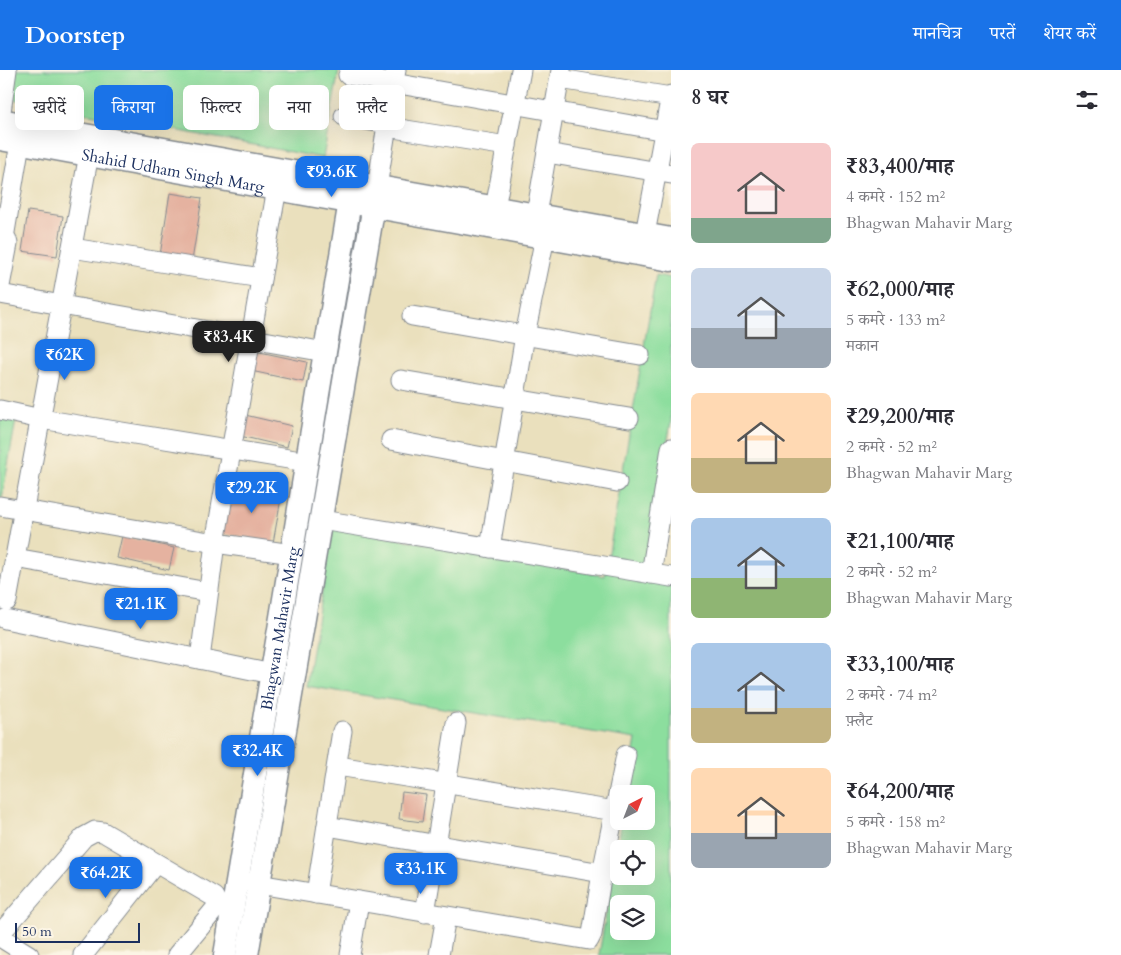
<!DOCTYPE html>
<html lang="hi">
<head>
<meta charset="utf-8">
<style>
  body { margin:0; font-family:Cardo,"Noto Serif Devanagari",serif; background:#f7f7f7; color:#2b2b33; height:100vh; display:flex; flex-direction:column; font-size:19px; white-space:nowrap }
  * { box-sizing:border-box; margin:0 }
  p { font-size:16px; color:#7c7c81 }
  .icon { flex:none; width:28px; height:28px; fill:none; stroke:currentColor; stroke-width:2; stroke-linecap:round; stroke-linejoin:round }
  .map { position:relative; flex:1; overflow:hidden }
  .sheet { display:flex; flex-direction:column; background:#fff; width:450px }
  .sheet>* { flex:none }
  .top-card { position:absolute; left:15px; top:15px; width:475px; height:45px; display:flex; gap:10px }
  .needle { width:32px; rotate:42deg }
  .tools { position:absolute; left:610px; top:715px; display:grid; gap:10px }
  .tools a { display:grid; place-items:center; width:45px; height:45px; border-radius:8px; background:#fff; box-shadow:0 5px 20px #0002; font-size:25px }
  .scale { position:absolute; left:15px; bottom:12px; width:125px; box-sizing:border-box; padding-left:5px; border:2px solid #1b2f5e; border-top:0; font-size:14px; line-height:18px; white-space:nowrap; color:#1b2f5e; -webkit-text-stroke:4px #fcf5e5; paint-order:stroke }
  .price { position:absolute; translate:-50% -42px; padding:0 11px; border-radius:10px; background:#1a73e8; color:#fff; font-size:16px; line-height:32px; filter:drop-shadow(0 1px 2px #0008) }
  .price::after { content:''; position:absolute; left:50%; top:30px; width:15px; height:11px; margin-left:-8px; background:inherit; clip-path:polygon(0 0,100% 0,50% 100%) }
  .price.active { background:#222; color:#fff }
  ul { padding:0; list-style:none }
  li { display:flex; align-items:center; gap:15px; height:125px; padding:0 20px }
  li span { display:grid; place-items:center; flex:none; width:140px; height:100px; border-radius:8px; color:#555 }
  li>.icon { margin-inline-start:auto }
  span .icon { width:60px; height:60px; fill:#fffc; stroke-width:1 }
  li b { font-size:21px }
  h2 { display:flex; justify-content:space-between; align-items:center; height:60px; padding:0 20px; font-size:21px }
  .pill { padding:0 18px; border-radius:8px; background:#fff; box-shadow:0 5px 20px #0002; font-size:18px; line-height:45px }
  .pill.active { background:#1a73e8; color:#fff }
  header { display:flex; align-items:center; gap:30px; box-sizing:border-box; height:70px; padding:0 25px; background:#1a73e8; color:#fff }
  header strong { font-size:24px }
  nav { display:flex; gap:28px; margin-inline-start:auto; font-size:18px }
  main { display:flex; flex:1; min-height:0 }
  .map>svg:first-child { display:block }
  .green { fill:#8cde9e; stroke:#54867e; fill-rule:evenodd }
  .building { fill:#e5b2a0 }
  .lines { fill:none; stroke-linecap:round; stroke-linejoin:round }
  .minor-casing { stroke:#82888e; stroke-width:21 }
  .tertiary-casing { stroke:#82888e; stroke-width:25 }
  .minor { stroke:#fff; stroke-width:19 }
  .tertiary { stroke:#fff; stroke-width:22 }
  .labels { text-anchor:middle; stroke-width:4; stroke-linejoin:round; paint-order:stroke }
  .street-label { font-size:16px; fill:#1b2f5e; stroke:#fcf5e5 }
</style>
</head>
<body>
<header>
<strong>Doorstep</strong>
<nav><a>मानचित्र</a><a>परतें</a><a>शेयर करें</a></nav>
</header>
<main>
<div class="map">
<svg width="671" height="885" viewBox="0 0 671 885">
  <rect width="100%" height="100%" fill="#fcf5e5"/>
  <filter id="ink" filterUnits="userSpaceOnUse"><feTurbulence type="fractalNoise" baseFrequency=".02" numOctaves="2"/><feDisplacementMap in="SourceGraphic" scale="10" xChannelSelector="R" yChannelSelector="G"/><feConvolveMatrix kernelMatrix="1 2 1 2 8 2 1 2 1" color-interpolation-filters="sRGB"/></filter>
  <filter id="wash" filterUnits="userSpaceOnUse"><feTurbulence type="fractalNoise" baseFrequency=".0096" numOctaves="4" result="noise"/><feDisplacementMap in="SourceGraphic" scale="20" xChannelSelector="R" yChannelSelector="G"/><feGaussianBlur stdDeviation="1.12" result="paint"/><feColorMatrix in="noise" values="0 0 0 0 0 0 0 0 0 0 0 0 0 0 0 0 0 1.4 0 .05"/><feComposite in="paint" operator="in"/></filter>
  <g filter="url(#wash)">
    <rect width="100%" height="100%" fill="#eae0bd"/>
    <g class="green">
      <polygon points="9,0 339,0 323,88 5,28"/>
      <path d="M656,205L671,208V351L644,511L671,516V885H599L622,751H646V724H627L636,669L306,616L333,457L605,506ZM619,779H646V806H619ZM619,834H646V861H619Z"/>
      <polygon points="0,347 16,350 2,428 0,428"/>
    </g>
    <g id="blocks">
      <g class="building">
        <polygon points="170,123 202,128 192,191 160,185"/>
        <polygon points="28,141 63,146 57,186 22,181"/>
        <polygon points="255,281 307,292 303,312 251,301"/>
        <polygon points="245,345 292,356 287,377 240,366"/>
        <polygon points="233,414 282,423 273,473 219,463"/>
        <polygon points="122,466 174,478 169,500 117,488"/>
        <polygon points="402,722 426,725 422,752 399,749"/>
      </g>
    </g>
  </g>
  <g filter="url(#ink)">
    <use href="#blocks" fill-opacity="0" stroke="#82888e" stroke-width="1"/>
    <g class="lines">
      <defs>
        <g id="minor">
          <polyline points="348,5 671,62"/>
          <polyline points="560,9 671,27"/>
          <polyline points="344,46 387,54"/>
          <polyline points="0,49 7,0"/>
          <polyline points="387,57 507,76"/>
          <polyline points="547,83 671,104"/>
          <polyline points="377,117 396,0"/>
          <polyline points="495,138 521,0"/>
          <polyline points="536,145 561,0"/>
          <polyline points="645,164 671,25"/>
          <polyline points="0,167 7,170 8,174 0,216"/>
          <polyline points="4,168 20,73"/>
          <polyline points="72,178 261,208"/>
          <polyline points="0,224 325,282"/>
          <polyline points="412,246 640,285"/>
          <polyline points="401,310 629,348"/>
          <polyline points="0,340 41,349 307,392"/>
          <polyline points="391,370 617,412"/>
          <polyline points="0,436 215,473 292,484"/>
          <polyline points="321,450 671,507"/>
          <polyline points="490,478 525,265 545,167"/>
          <polyline points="15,488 208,522"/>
          <polyline points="651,504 671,378"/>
          <polyline points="7,531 89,84"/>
          <polyline points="5,549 272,604"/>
          <polyline points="200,589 215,473 277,118"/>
          <polyline points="338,696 615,741"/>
          <polyline points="327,756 602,803"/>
          <polyline points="247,812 589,870 592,864 602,803 626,685"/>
          <polyline points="316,824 342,661"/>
          <polyline points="425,843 456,653"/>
          <polyline points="0,864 84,767 95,761 103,762 214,827 217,833 215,839 177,885"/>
          <polyline points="0,867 29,885"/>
          <polyline points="83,885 155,794"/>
          <polyline points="350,885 359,831"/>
          <polyline points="439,885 446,847"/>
        </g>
        <g id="tertiary">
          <polyline points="0,50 671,169"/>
          <path id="s1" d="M0,69L671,190"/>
          <path id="s2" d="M225,885L353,113"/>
          <polyline points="247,885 377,117"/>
        </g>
      </defs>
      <use href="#minor" class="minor-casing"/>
      <use href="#tertiary" class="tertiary-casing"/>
      <use href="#minor" class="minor"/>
      <use href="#tertiary" class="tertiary"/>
    </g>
  </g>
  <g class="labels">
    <g class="street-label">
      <text dy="6" stroke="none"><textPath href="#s1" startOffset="176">Shahid Udham Singh Marg</textPath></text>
      <text dy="6" stroke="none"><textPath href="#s2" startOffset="331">Bhagwan Mahavir Marg</textPath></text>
    </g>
  </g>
</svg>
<div class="tools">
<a><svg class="needle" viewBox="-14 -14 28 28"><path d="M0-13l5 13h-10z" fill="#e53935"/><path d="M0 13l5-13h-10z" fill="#7c7c81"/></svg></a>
<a><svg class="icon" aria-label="locate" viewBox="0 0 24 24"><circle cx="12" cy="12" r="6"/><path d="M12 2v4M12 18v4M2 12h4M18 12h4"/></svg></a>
<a><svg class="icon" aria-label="layers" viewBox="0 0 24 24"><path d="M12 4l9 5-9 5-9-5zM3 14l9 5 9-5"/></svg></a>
</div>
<div class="scale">50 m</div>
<b class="price" style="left:332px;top:128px">₹93.6K</b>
<b class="price active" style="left:229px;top:293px">₹83.4K</b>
<b class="price" style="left:65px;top:311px">₹62K</b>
<b class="price" style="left:252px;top:444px">₹29.2K</b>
<b class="price" style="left:141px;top:560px">₹21.1K</b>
<b class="price" style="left:258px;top:707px">₹32.4K</b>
<b class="price" style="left:421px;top:825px">₹33.1K</b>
<b class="price" style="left:106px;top:829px">₹64.2K</b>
<div class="top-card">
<a class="pill">खरीदें</a>
<a class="pill active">किराया</a>
<a class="pill">फ़िल्टर</a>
<a class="pill">नया</a>
<a class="pill">फ़्लैट</a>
</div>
</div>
<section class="sheet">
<h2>8 घर<svg class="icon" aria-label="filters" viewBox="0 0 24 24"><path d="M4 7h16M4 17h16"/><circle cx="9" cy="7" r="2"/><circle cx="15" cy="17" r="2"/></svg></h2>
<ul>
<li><span style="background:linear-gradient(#f6c9c9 75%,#7fa58c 0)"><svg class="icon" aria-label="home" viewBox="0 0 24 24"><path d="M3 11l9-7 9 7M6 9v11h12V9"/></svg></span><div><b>₹83,400/माह</b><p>4 कमरे · 152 m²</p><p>Bhagwan Mahavir Marg</p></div></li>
<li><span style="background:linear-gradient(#c9d6e8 60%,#9aa5b1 0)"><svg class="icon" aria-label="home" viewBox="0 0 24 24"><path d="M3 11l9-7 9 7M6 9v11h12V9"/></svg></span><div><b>₹62,000/माह</b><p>5 कमरे · 133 m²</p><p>मकान</p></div></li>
<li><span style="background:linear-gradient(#ffd9b3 65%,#c2b280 0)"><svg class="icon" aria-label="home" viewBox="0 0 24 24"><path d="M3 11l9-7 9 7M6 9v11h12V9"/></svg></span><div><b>₹29,200/माह</b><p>2 कमरे · 52 m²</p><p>Bhagwan Mahavir Marg</p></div></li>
<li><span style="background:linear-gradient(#a9c7e8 60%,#8fb573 0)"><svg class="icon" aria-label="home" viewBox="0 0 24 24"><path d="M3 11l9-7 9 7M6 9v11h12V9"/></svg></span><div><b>₹21,100/माह</b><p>2 कमरे · 52 m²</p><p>Bhagwan Mahavir Marg</p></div></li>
<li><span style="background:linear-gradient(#a9c7e8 65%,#c2b280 0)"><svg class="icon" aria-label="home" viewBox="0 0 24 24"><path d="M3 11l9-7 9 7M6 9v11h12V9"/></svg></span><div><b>₹33,100/माह</b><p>2 कमरे · 74 m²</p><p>फ़्लैट</p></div></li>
<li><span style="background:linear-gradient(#ffd9b3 65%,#9aa5b1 0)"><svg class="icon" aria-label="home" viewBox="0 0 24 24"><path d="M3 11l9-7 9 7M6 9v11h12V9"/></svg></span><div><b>₹64,200/माह</b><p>5 कमरे · 158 m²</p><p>Bhagwan Mahavir Marg</p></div></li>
</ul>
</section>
</main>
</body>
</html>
